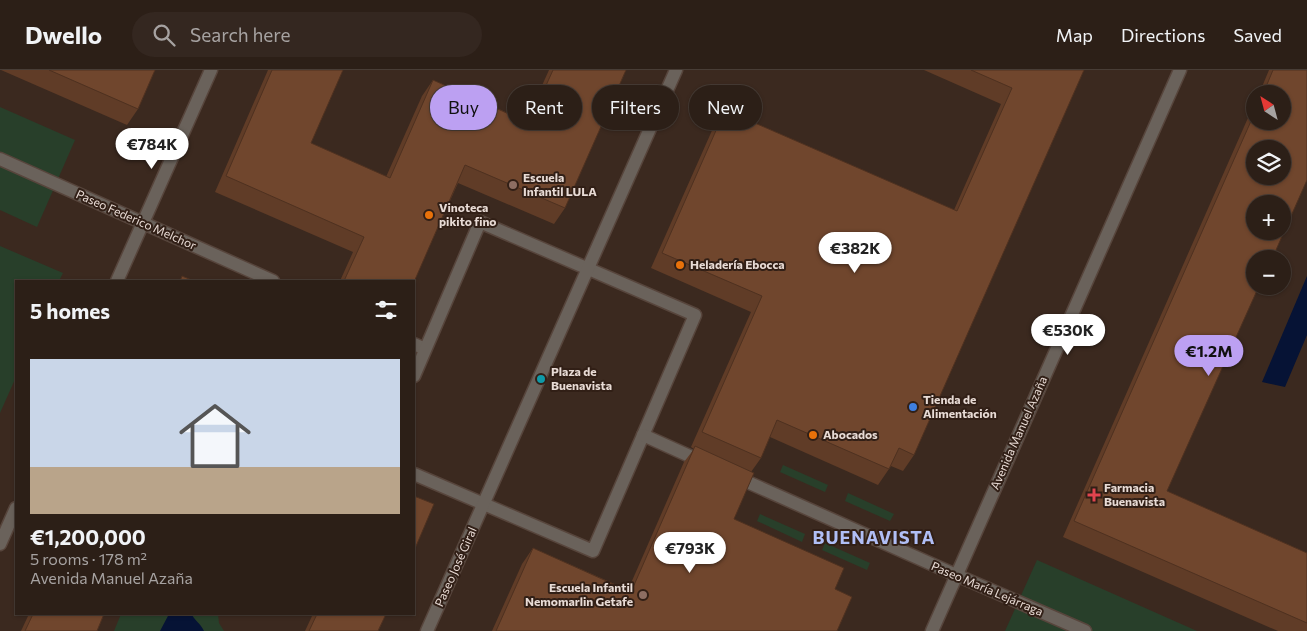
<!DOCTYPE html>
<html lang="en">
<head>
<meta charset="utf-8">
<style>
  body { margin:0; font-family:Commissioner,sans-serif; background:#342720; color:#f1f3f6; height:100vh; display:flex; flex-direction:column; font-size:19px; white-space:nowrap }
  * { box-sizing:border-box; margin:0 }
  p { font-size:16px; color:#a6a2a1 }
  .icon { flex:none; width:28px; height:28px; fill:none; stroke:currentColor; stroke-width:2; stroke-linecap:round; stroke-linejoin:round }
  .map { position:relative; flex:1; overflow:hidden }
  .details { position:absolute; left:15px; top:210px; width:400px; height:335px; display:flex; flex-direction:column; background:#2c1f17; border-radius:0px; box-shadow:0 1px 4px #0004,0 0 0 1px #483d36 }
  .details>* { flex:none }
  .top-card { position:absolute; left:430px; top:15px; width:475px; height:45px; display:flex; gap:10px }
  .needle { width:32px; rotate:324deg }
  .buttons { position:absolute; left:1246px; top:15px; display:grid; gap:10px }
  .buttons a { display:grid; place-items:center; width:45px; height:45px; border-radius:50%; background:#2c1f17; box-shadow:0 1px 4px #0004,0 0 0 1px #483d36; font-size:25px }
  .price { position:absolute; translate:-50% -42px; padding:0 11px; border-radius:18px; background:#fff; color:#222; font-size:16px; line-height:32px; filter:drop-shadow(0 1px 2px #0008) }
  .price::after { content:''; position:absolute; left:50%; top:30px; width:15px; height:11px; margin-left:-8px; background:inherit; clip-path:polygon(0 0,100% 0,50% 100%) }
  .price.on { background:#bca0f2; color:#111 }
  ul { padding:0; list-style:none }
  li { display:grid; align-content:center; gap:10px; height:265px; padding:0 15px }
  li span { display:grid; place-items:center; height:155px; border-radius:0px; color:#555 }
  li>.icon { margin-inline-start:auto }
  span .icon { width:90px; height:90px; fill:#fffc; stroke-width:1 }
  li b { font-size:21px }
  h2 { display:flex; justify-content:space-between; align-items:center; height:60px; padding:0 15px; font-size:21px }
  .chip { padding:0 18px; border-radius:22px; background:#2c1f17; box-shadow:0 1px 4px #0004,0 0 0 1px #483d36; font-size:18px; line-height:45px }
  .chip.on { background:#bca0f2; color:#111 }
  header { display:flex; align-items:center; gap:30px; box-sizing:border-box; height:70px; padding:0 25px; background:#2c1f17; border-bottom:1px solid #483d36 }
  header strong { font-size:24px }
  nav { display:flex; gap:28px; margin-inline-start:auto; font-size:18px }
  .search { width:350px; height:45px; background:#342720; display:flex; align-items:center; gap:12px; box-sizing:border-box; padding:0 18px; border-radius:28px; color:#a6a2a1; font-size:19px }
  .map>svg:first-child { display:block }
  .green { fill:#283f2a }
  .water { fill:#061335 }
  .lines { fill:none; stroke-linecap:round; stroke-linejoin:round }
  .pedestrian-casing { stroke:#57453c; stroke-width:15 }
  .minor-casing { stroke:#57453c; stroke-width:15 }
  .tertiary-casing { stroke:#57453c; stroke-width:15 }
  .pedestrian { stroke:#6a625b; stroke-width:12 }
  .minor { stroke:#6a625b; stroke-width:12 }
  .tertiary { stroke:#6a625b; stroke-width:12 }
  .wall { fill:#603c27 }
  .building { fill:#70462d; stroke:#4e3120; fill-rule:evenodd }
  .education-dot { fill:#8d6e63; stroke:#311f16; stroke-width:2 }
  .food-dot { fill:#e8710a; stroke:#311f16; stroke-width:2 }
  .culture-dot { fill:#0f9aa8; stroke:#311f16; stroke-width:2 }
  .shop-dot { fill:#3f7fe0; stroke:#311f16; stroke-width:2 }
  .health-dot { fill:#e0444e; stroke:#311f16; stroke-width:2 }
  .labels { text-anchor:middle; stroke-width:4; stroke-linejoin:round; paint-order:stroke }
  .poi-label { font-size:12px; font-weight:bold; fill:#e8dbd5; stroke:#311f16; text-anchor:start }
  .street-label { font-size:12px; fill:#e8dbd5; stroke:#311f16 }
  .district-label { font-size:18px; font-weight:bold; letter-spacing:1px; fill:#b0bef5; stroke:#311f16 }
</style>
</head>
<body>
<header>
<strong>Dwello</strong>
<div class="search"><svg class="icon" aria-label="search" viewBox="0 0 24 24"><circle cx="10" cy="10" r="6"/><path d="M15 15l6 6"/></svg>Search here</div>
<nav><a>Map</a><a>Directions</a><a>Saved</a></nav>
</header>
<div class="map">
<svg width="1307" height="561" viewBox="0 0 1307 561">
  <rect width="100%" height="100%" fill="#3b291f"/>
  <g class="green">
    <polygon points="0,37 75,70 37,157 0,140"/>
    <polygon points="0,176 63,203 59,211 16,211 16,307 0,343"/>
    <polygon points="783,395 828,415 825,422 780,402"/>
    <polygon points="848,423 894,444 890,451 845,431"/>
    <polygon points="760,444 805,464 802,472 757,451"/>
    <polygon points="825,473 870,493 867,500 822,480"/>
    <polygon points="1037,490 1197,561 1005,561"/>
    <polygon points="121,544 218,544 219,553 224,561 114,561"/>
  </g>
  <g class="water">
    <polygon points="1307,206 1307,265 1285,317 1262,312"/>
    <path d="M169,544H192C193,549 201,554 204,561H160Z"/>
  </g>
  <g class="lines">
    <defs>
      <g id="pedestrian">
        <polyline points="0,89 273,211"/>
        <polyline points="414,274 425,279"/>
        <polyline points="414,306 480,152 695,245 593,481 414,404"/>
        <polyline points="643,365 705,393"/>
        <polyline points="734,406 956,505 1085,561"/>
        <polyline points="427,561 676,0"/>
      </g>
      <g id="minor">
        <polyline points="117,211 211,0"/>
        <polyline points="0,474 16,438"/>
      </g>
      <polyline id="tertiary" points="932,561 1180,0"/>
    </defs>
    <use href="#pedestrian" class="pedestrian-casing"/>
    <use href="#minor" class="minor-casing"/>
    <use href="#tertiary" class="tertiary-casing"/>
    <use href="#pedestrian" class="pedestrian"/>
    <use href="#minor" class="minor"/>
    <use href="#tertiary" class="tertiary"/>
  </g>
  <g class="wall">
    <polygon points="1,0 155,0 138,39 127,55"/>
    <polygon points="268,0 343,0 311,73 386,107 422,26 433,10 526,51 549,0 626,0 565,138 554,154 458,113 414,211 340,211 353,182 215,122"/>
    <polygon points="924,0 1084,0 914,385 903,401 891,396 878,415 770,367 761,388 751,402 734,449 835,519 837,561 492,561 522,494 533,478 628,520 684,392 694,379 691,377 751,242 651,198 714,56 725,40 954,140 1001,34"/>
    <polygon points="1269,0 1307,0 1167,421 1307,483 1307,561 1278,561 1063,467 1255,32 1255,51 1282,24 1259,24"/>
    <polygon points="29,544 104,544 97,561 21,561"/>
    <polygon points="313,544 386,544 378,561 305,561"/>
  </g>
  <g class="building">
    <polygon points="49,0 155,0 138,39"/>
    <polygon points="272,0 343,0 311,73 390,108 433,10 529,53 553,0 626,0 565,138 465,95 414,212 414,211 344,211 364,167 226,106"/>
    <polygon points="971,0 1084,0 914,385 899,378 889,399 777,350 761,388 702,362 762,226 662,183 725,40 957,141 1012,18"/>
    <path d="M1273,0H1307V110L1272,189H1255V216H1259L1167,421L1307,483V553L1074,451L1255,42V51H1282V24H1263ZM1255,79H1282V106H1255ZM1255,134H1282V161H1255Z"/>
    <polygon points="182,206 194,211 180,211"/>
    <polygon points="695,376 754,403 734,449 844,498 835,519 852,527 837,561 496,561 533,478 631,522"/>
    <polygon points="414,426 434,434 414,481"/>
    <polygon points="33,544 104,544 97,561 25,561"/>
    <polygon points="317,544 386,544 378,561 309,561"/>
  </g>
  <g class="education-dot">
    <circle cx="513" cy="115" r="5"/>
    <circle cx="643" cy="525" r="5"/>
  </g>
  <g class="food-dot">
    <circle cx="429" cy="145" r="5"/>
    <circle cx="680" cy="195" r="5"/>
    <circle cx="813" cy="365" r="5"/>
  </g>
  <circle class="culture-dot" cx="541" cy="309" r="5"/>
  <circle class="shop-dot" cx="913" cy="337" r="5"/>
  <path class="health-dot" d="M1091.5 417.5h5v5h5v5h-5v5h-5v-5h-5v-5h5z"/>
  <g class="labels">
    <g class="poi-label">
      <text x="523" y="112">Escuela<tspan x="523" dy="14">Infantil LULA</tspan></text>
      <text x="439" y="142">Vinoteca<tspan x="439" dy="14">pikito fino</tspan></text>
      <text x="690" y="199">Heladería Ebocca</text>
      <text x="551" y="306">Plaza de<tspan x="551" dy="14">Buenavista</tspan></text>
      <text x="923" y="334">Tienda de<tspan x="923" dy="14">Alimentación</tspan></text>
      <text x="823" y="369">Abocados</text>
      <text x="1104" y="422">Farmacia<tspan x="1104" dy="14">Buenavista</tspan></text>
      <text x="633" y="522" text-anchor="end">Escuela Infantil<tspan x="633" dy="14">Nemomarlin Getafe</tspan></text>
    </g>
    <g class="street-label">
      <text transform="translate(136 150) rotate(24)" y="4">Paseo Federico Melchor</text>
      <text transform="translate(1019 363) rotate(-66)" y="4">Avenida Manuel Azaña</text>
      <text transform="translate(456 497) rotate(-66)" y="4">Paseo José Giral</text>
      <text transform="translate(987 519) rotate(23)" y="4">Paseo María Lejárraga</text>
    </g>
    <g class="district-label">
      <text x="874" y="474">BUENAVISTA</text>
    </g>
  </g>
</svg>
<div class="buttons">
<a><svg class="needle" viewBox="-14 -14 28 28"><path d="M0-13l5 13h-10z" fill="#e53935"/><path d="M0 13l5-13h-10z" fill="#a6a2a1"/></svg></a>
<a><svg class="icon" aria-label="layers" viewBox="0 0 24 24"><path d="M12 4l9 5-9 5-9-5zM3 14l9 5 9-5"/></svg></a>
<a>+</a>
<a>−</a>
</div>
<b class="price" style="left:152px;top:100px">€784K</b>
<b class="price" style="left:855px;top:204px">€382K</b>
<b class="price" style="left:1068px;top:286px">€530K</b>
<b class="price on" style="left:1209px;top:307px">€1.2M</b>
<b class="price" style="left:690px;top:504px">€793K</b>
<div class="top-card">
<a class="chip on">Buy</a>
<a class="chip">Rent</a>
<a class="chip">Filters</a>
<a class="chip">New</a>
</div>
<section class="details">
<h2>5 homes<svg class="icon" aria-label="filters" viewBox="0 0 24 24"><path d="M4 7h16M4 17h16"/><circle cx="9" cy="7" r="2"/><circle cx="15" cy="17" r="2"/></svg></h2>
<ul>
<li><span style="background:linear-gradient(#c9d6e8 70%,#b9a48a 0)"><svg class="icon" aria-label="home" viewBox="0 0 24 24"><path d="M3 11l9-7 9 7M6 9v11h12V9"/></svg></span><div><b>€1,200,000</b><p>5 rooms · 178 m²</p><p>Avenida Manuel Azaña</p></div></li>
</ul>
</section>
</div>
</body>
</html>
